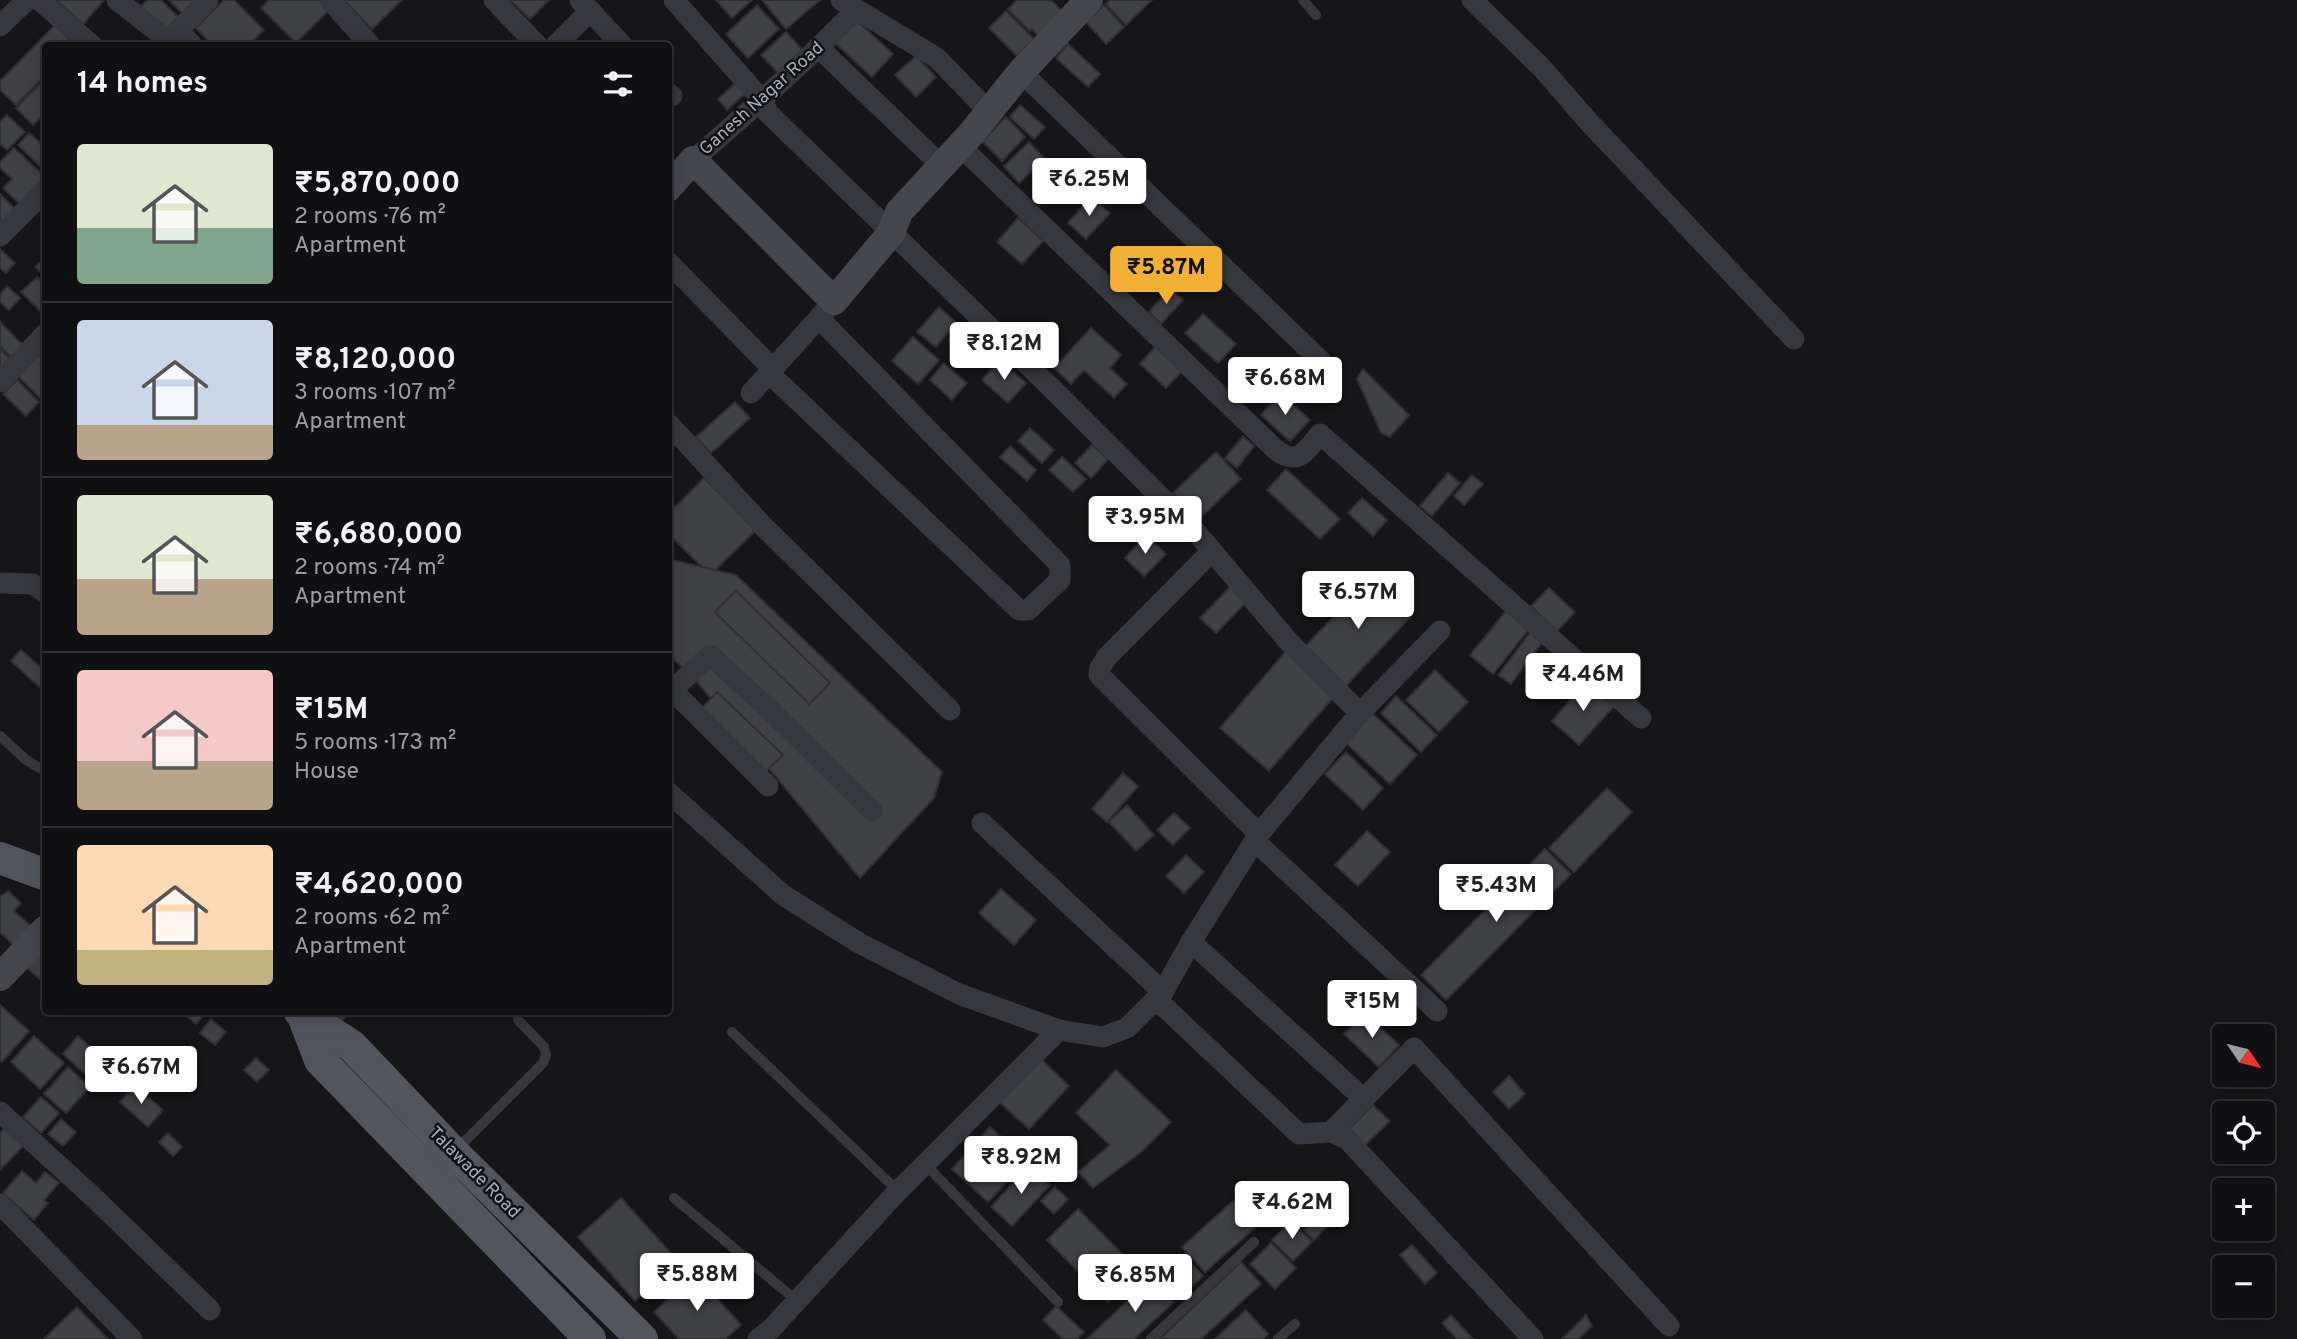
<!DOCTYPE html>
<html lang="en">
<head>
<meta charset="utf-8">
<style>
  body { margin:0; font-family:Overpass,sans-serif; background:#19191b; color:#f1f3f6; height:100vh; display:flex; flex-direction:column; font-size:26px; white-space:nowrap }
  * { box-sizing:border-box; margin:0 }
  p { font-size:23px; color:#9c9d9f }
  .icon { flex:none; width:38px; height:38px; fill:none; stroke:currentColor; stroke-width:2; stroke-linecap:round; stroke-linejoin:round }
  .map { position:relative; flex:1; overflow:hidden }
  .details { position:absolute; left:42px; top:42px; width:630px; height:973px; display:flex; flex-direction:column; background:#101012; border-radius:7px; box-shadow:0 4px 18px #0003,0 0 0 2px #303032 }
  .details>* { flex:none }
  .needle { width:46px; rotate:125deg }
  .buttons { position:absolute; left:2212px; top:1024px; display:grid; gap:14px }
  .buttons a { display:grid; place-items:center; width:63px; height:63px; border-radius:7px; background:#101012; box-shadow:0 4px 18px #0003,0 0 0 2px #303032; font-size:35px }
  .price { position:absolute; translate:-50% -60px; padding:0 16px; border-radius:7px; background:#fff; color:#222; font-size:23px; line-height:46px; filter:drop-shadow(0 2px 4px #0008) }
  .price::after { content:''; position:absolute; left:50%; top:42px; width:21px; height:16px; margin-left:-10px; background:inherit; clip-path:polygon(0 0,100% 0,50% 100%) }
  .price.selected { background:#f2b134; color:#111 }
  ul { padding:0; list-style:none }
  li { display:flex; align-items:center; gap:21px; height:175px; padding:0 35px }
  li+li { border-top:2px solid #303032 }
  li span { display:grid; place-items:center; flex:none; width:196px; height:140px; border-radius:7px; color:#555 }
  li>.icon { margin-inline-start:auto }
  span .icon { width:84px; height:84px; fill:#fffc; stroke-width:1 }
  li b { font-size:30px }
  h2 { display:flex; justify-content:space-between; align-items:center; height:84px; padding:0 35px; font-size:30px }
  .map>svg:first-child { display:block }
  .building { fill:#404145; stroke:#303034; stroke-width:2 }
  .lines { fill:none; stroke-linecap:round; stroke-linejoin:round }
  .lane { stroke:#37383d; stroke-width:10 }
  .street { stroke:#37383d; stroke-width:21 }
  .secondary { stroke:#45474d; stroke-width:28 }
  .primary { stroke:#53555c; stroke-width:32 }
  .labels { text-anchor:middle; stroke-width:5; stroke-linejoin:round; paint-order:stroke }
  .street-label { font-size:18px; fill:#a8adb8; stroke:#111113 }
</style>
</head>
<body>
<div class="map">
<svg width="2297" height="1339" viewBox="0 0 2297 1339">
  <rect width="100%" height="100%" fill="#161618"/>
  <g class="building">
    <polygon points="56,0 104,0 83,24"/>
    <polygon points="148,0 161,0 182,21 166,36 139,8"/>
    <polygon points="169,0 199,0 184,15"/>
    <polygon points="224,0 234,0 264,30 247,46 213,46 196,28"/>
    <polygon points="269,0 323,0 331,8 296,43 261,8"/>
    <polygon points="344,0 402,0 372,29"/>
    <polygon points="510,0 549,0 530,19"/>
    <polygon points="716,0 752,0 732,18"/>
    <polygon points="762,0 820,0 786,29"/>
    <polygon points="1017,0 1051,0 1062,11 1041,39 1032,29 1030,31 1008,9"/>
    <polygon points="1110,0 1152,0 1126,25 1106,4"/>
    <polygon points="757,5 779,29 748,58 726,34"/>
    <polygon points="1104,5 1124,27 1106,44 1086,22"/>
    <polygon points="1006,11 1034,39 1017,56 989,28"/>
    <polygon points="855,19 893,54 872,77 834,42"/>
    <polygon points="55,25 75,45 46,46 46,74 16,105 0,90 0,81"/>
    <polygon points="786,32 803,50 778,73 761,55"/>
    <polygon points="1068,44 1100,74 1088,87 1056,58"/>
    <polygon points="916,56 936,77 916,97 895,75"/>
    <polygon points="46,78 46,112 33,125 16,108"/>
    <polygon points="740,79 749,90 727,110 718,99"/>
    <polygon points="1020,105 1045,127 1034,139 1010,117"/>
    <polygon points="7,115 25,132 7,150 0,144 0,122"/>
    <polygon points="1006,117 1025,137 1002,161 982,141"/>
    <polygon points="29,133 46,148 46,172 18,145"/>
    <polygon points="1029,142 1045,159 1019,183 1004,166"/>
    <polygon points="14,148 46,178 20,204 3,188 12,179 0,168 0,162"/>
    <polygon points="0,194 18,212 0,231"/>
    <polygon points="1091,197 1110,213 1086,239 1068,223"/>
    <polygon points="1018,218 1043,241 1022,264 997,242"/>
    <polygon points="0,249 15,263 6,273 0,268"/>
    <polygon points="46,257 46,277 35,267"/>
    <polygon points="37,277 46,286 46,317 21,292"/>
    <polygon points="7,286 20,298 9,310 0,302 0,294"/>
    <polygon points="1170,288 1183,300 1161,324 1149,312"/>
    <polygon points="939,307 956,323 936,347 917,332"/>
    <polygon points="1203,314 1236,344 1218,363 1185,333"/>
    <polygon points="0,322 27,349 15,361 0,346"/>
    <polygon points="1091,328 1121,355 1110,368 1127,384 1114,398 1084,370 1071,384 1054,368"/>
    <polygon points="913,337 939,360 918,384 892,361"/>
    <polygon points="1156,346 1183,370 1166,388 1140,364"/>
    <polygon points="0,349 14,363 0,377"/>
    <polygon points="39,355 46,361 46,404 18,376"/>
    <polygon points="999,360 1026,383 1008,403 982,380"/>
    <polygon points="944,363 967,383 952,400 930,380"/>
    <polygon points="1363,369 1409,415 1390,437 1381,433 1357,379"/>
    <polygon points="17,380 39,402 26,416 3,394"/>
    <polygon points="1280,393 1310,420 1290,441 1261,415"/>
    <polygon points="735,402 750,418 711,453 696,437"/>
    <polygon points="1030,428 1054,450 1042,463 1018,441"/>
    <polygon points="1243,436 1254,446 1237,468 1225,458"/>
    <polygon points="1092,445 1108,459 1091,478 1075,463"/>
    <polygon points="1010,446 1036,470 1027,481 1000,457"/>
    <polygon points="1216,452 1241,479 1198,520 1173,493"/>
    <polygon points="1062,457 1086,479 1073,492 1049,470"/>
    <polygon points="1286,469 1340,519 1320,539 1267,490"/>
    <polygon points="1448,473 1460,483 1432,516 1420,506"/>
    <polygon points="1472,475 1483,484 1464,505 1454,496"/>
    <polygon points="704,478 756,530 710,575 668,533 668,514"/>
    <polygon points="1362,498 1387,520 1373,536 1348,513"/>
    <polygon points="1146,535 1166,554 1144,576 1125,558"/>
    <polygon points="668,559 736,575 942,772 934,798 860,878 698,683 668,654"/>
    <polygon points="1371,577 1412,615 1346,686 1305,647"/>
    <polygon points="1232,585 1247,601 1216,633 1200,618"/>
    <polygon points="1549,588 1575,612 1557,631 1531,606"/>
    <polygon points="736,591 830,683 809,704 715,612"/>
    <polygon points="1506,611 1529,629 1493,674 1470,655"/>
    <polygon points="1530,633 1542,643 1511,684 1498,675"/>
    <polygon points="21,650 46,672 46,693 11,661"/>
    <polygon points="1287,650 1337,693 1269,771 1220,728"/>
    <polygon points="1435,670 1468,702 1439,732 1406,700"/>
    <polygon points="1587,681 1615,705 1579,745 1552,721"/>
    <polygon points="717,692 783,755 765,772 700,710"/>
    <polygon points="1396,696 1437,735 1421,752 1381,713"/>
    <polygon points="1371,712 1417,755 1390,784 1344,741"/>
    <polygon points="1346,752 1383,788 1363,810 1325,774"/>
    <polygon points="1123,773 1138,786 1107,822 1092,809"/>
    <polygon points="1607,788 1632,812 1574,872 1549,848"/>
    <polygon points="1127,805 1154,835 1136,851 1109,822"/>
    <polygon points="1174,813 1190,828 1173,845 1157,830"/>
    <polygon points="1367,831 1390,852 1358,886 1335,865"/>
    <polygon points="1545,849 1571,874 1446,1000 1421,975"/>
    <polygon points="1186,855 1204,872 1184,893 1166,876"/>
    <polygon points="1001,889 1036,920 1014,945 979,913"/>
    <polygon points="8,891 21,903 14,911 37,931 19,950 0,932 0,897"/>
    <polygon points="46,942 46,985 23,964"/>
    <polygon points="0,1005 29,1031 2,1062 0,1060"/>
    <polygon points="181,1012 207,1012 196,1024"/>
    <polygon points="1364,1013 1399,1045 1379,1067 1344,1034"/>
    <polygon points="211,1019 226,1032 215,1045 200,1033"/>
    <polygon points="34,1036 64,1063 40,1089 11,1062"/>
    <polygon points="78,1036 112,1066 96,1084 63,1054"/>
    <polygon points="1038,1056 1069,1086 1029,1129 997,1100"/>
    <polygon points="256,1058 269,1070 257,1082 244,1070"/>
    <polygon points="68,1067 90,1087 66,1113 44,1094"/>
    <polygon points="1116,1070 1171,1122 1140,1153 1093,1188 1078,1172 1110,1145 1076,1113"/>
    <polygon points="1509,1076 1525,1094 1509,1109 1493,1092"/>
    <polygon points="134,1085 163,1110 148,1127 120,1102"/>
    <polygon points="41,1097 59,1113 41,1133 23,1117"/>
    <polygon points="1373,1105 1390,1121 1364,1146 1349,1129"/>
    <polygon points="61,1119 76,1132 63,1146 48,1134"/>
    <polygon points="8,1125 27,1142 0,1170 0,1133"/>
    <polygon points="990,1127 1027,1160 988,1202 952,1169"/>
    <polygon points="168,1133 182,1147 173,1156 159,1142"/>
    <polygon points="1029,1165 1050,1185 1012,1226 991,1207"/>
    <polygon points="22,1171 36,1183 45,1172 59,1183 44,1200 48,1203 34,1220 3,1193"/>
    <polygon points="1055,1187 1068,1199 1054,1214 1041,1201"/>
    <polygon points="621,1198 678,1261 635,1301 578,1237"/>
    <polygon points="1233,1201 1256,1227 1205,1272 1182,1247"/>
    <polygon points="1078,1209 1139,1271 1108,1302 1047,1240"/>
    <polygon points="1326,1209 1335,1218 1314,1240 1304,1230"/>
    <polygon points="1291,1221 1312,1242 1293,1261 1272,1240"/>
    <polygon points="1271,1243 1296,1268 1275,1289 1250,1264"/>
    <polygon points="1412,1245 1437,1273 1425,1284 1400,1255"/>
    <polygon points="1189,1261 1203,1276 1177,1300 1163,1285"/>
    <polygon points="1241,1262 1261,1284 1201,1339 1160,1339"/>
    <polygon points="695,1274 741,1325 725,1339 679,1339 654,1312"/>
    <polygon points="1152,1278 1174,1302 1134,1339 1087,1339"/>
    <polygon points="1056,1306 1084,1332 1077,1339 1063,1339 1043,1320"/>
    <polygon points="77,1307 108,1339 44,1339"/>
    <polygon points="1246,1310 1268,1334 1263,1339 1215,1339"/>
    <polygon points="1451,1315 1473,1339 1457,1339 1442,1323"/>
    <polygon points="1586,1315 1592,1326 1578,1339 1562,1339"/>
  </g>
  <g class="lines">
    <g class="lane">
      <polyline points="1303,0 1316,15"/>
      <polyline points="0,736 25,759 46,772"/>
      <polyline points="330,1027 344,1012"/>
      <polyline points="732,1032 898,1191"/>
      <polyline points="455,1151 543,1063 546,1055 544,1047 518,1020"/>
      <polyline points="925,1164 1058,1302"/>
      <polyline points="674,1198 797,1301"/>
      <polyline points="1151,1339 1254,1242"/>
      <polyline points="1278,1339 1295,1324"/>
    </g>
    <g class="street">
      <polyline points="39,0 93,46"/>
      <polyline points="117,0 168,40"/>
      <polyline points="330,0 371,46"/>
      <polyline points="494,0 538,46"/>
      <polyline points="580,0 623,46"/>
      <polyline points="674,0 762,100 768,113 1002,339 1196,532 1289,642 1360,713"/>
      <polyline points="841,0 937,58 989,112"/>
      <polyline points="1472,0 1542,68 1587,120 1794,339"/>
      <polyline points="0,26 27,0"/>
      <polyline points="178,31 193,46"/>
      <polyline points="163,46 208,0"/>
      <polyline points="555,46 590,11"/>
      <polyline points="819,48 942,166"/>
      <polyline points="1021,72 1322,362"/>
      <polyline points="668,93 672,96"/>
      <path d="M960,146L1275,449C1298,467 1305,452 1320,434L1641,718"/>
      <path d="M693,160C749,112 804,63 856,10"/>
      <polyline points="0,236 46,190"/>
      <polyline points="668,262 773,369"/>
      <polyline points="769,373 1019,610 1028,610 1060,580 1060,565 819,318"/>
      <polyline points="0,382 46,333"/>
      <polyline points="751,393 827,309"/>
      <polyline points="668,423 763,526 950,710"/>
      <polyline points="1212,551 1107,657 1100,668 1099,675 1259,834"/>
      <polyline points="0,583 33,584 46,593"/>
      <polyline points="668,686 768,786"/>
      <polyline points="672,690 710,655 766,706 872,811"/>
      <polyline points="668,792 783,895 859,943 959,994 1059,1030"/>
      <polyline points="982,823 1163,992"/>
      <polyline points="1255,841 1437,1011"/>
      <polyline points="1191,942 1353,1089"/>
      <polyline points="1156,999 1299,1134 1331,1132 1347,1139 1533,1339"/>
      <polyline points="0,1112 90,1194 210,1310"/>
      <polyline points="1331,1132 1414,1048 1669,1326"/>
      <polyline points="0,1204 132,1339"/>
      <polyline points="758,1339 771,1329 898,1191 1059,1030 1103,1037 1127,1028 1163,992 1191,942 1259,834 1360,713 1440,631"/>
    </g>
    <g class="secondary">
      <polyline points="668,188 693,160 834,301 891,233 899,212 971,134 1021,72 1089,0"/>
      <polyline points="0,977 46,929"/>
    </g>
    <g class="primary">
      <polyline points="0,858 46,875"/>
      <polyline points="300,1012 352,1046 453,1152 642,1339"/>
      <polyline points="302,1013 320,1060 590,1339"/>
    </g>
  </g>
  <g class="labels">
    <g class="street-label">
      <text transform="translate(761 98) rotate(-42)" y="6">Ganesh Nagar Road</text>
      <text transform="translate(475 1172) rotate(45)" y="6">Talawade Road</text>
    </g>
  </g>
</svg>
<div class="buttons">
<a><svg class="needle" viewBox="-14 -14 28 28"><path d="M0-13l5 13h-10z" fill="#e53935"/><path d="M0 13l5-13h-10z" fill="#9c9d9f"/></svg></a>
<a><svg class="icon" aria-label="locate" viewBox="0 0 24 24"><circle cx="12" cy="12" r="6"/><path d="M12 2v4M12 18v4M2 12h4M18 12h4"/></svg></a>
<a>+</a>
<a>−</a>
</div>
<b class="price" style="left:1089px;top:218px">₹6.25M</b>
<b class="price selected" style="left:1166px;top:306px">₹5.87M</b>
<b class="price" style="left:1004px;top:382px">₹8.12M</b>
<b class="price" style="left:1285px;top:417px">₹6.68M</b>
<b class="price" style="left:1145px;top:556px">₹3.95M</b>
<b class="price" style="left:1358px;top:631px">₹6.57M</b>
<b class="price" style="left:1583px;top:713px">₹4.46M</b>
<b class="price" style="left:1496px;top:924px">₹5.43M</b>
<b class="price" style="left:1372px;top:1040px">₹15M</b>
<b class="price" style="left:141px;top:1106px">₹6.67M</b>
<b class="price" style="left:1021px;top:1196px">₹8.92M</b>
<b class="price" style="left:1292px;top:1241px">₹4.62M</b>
<b class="price" style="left:697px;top:1313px">₹5.88M</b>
<b class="price" style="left:1135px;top:1314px">₹6.85M</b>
<section class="details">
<h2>14 homes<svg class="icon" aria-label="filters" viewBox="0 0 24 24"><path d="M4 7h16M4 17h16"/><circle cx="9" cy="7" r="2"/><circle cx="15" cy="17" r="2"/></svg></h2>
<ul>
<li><span style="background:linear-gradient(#dfe7d0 60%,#7fa58c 0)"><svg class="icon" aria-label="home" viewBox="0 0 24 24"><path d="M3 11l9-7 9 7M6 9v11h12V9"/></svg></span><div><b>₹5,870,000</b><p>2 rooms · 76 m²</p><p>Apartment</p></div></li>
<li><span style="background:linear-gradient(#c9d6e8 75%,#b9a48a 0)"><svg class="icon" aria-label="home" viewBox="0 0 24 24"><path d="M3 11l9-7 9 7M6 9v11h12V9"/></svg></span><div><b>₹8,120,000</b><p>3 rooms · 107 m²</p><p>Apartment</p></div></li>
<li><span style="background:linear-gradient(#dfe7d0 60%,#b9a48a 0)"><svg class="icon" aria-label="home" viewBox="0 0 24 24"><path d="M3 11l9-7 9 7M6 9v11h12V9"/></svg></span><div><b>₹6,680,000</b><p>2 rooms · 74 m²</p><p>Apartment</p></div></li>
<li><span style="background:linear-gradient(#f6c9c9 65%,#b9a48a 0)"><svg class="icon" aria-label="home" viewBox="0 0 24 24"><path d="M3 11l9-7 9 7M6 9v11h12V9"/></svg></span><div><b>₹15M</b><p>5 rooms · 173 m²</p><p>House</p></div></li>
<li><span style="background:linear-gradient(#ffd9b3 75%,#c2b280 0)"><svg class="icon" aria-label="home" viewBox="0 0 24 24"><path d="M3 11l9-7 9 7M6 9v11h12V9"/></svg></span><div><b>₹4,620,000</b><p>2 rooms · 62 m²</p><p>Apartment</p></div></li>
</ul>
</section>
</div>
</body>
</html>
